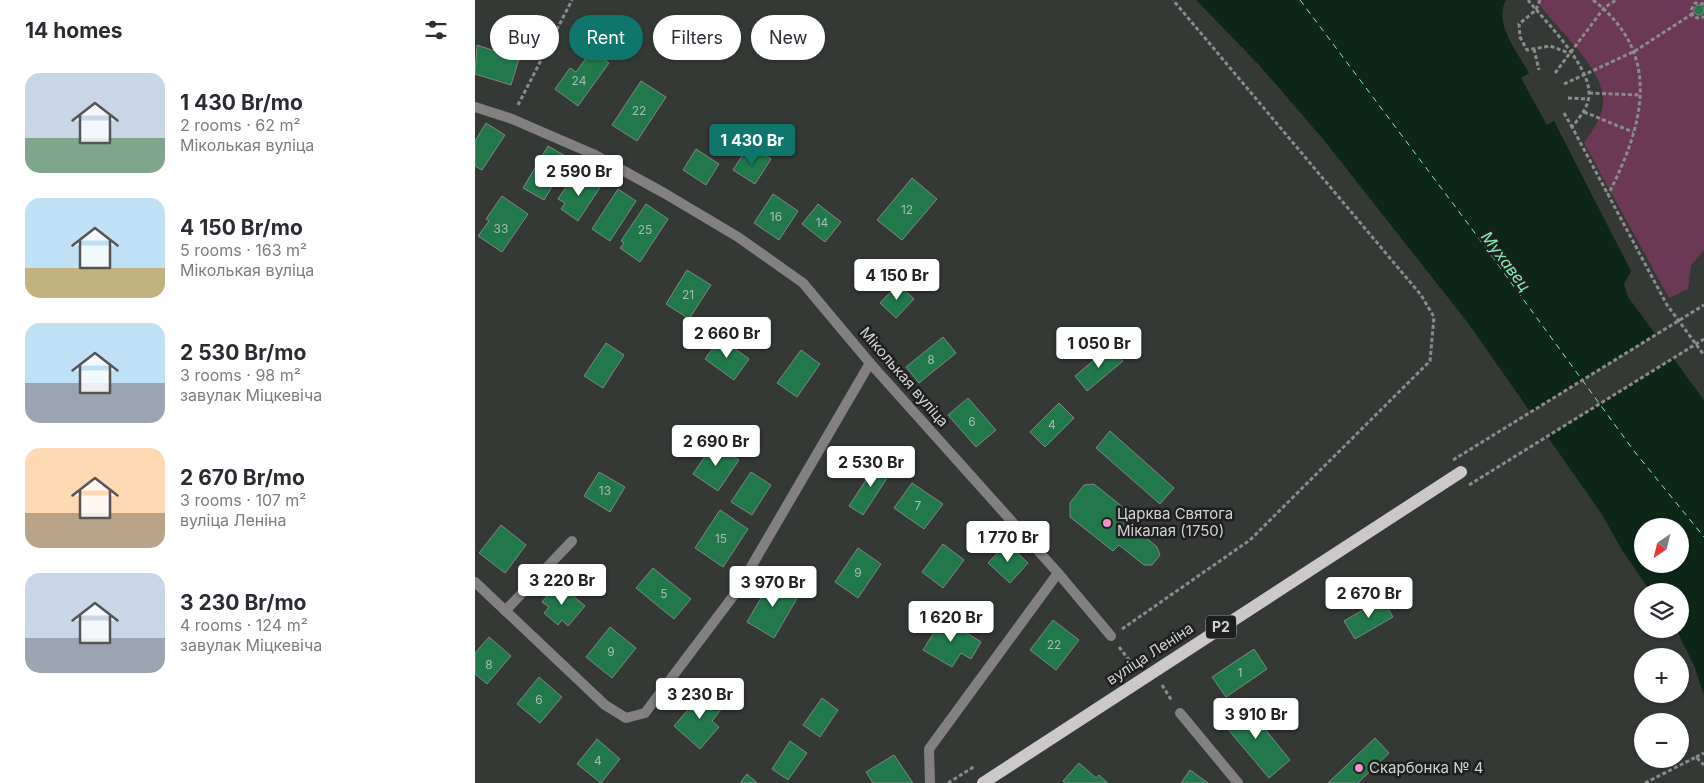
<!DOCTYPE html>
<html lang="en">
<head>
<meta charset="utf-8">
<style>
  body { margin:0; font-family:Inter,sans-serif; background:#f7f7f7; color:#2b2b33; height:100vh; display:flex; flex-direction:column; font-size:19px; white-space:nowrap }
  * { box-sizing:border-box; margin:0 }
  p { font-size:16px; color:#7c7c81 }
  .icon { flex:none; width:28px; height:28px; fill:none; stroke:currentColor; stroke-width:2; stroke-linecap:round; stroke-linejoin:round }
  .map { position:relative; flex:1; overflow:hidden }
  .side { display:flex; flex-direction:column; background:#fff; width:475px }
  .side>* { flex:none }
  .banner { position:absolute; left:15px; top:15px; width:475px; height:45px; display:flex; gap:10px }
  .needle { width:32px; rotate:215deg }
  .tools { position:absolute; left:1159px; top:518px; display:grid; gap:10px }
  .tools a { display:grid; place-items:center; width:55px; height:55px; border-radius:50%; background:#fff; box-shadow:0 1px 4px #0004; font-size:25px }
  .price { position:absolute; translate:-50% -42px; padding:0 11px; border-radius:5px; background:#fff; color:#222; font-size:16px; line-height:32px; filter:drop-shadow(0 1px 2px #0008) }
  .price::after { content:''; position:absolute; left:50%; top:30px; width:15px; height:11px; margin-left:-8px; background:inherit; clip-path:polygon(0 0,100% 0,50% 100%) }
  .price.current { background:#0f766e; color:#fff }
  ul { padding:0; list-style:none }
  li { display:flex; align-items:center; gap:15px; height:125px; padding:0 25px }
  li span { display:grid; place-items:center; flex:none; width:140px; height:100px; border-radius:15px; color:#555 }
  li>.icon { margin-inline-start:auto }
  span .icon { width:60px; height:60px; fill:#fffc; stroke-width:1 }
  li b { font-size:21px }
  h2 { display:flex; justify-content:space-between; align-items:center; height:60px; padding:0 25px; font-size:21px }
  .pill { padding:0 18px; border-radius:22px; background:#fff; box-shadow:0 1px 4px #0004; font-size:18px; line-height:45px }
  .pill.current { background:#0f766e; color:#fff }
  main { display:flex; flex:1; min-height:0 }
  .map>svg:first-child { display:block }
  .green { fill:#6b3856 }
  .water { fill:#0c2618; fill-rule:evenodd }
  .pier { fill:#353936 }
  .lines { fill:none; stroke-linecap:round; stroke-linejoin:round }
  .ferry { stroke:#80efae; stroke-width:1; stroke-dasharray:6 5; stroke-linecap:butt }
  .building { fill:#20784b; stroke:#818683 }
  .path { stroke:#898c8a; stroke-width:3; stroke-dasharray:4 2.5; stroke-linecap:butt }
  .lane { stroke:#828081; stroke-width:10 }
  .street { stroke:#828081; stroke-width:10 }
  .primary { stroke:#ccc7ca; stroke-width:12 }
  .path-bridge { stroke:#898c8a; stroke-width:3; stroke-dasharray:4 2.5; stroke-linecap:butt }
  .poi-dot { fill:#f890cc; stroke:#1e1f1e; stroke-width:2 }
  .labels { text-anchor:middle; stroke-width:5; stroke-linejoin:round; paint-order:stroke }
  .number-label { font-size:12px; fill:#a5bdb0 }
  .shield { fill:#1e1f1e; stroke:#9b9e9c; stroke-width:1 }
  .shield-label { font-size:14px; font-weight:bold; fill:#d1d4d2 }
  .street-label { font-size:15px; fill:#d1d4d2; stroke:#1e1f1e }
  .poi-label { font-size:15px; fill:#d1d4d2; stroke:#1e1f1e; text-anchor:start }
  .water-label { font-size:16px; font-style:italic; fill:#80efae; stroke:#1e1f1e }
</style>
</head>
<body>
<main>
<section class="side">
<h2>14 homes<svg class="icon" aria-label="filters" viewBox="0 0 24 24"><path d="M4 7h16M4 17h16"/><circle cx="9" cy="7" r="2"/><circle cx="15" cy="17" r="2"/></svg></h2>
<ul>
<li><span style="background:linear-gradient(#c9d6e8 65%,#7fa58c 0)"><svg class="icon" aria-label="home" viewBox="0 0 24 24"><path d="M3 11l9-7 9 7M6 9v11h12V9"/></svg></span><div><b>1 430 Br/mo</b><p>2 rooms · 62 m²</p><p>Міколькая вуліца</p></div></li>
<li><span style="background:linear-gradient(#bfe0f5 70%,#c2b280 0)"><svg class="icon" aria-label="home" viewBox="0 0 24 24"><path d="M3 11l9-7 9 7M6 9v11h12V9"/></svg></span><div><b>4 150 Br/mo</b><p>5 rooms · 163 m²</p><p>Міколькая вуліца</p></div></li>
<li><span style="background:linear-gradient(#bfe0f5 60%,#9aa5b1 0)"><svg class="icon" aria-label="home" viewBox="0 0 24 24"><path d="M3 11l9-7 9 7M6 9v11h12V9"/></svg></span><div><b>2 530 Br/mo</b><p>3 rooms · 98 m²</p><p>завулак Міцкевіча</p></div></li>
<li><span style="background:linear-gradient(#ffd9b3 65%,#b9a48a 0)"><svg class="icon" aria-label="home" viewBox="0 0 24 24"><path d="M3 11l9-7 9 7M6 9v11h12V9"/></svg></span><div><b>2 670 Br/mo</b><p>3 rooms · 107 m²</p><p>вуліца Леніна</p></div></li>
<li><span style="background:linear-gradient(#c9d6e8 65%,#9aa5b1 0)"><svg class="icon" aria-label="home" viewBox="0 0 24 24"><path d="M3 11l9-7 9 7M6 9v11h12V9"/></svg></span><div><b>3 230 Br/mo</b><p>4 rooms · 124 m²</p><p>завулак Міцкевіча</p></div></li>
</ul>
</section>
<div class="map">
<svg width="1229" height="783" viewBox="0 0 1229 783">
  <rect width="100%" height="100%" fill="#353936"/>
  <path class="green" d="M1061,0H1229V250L1216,265L1213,289L1194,298L1109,143C1118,130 1130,114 1128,97C1125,64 1080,28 1061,0Z"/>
  <path class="water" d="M721,0H1031C1018,24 1043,52 1054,73L1046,78L1072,125L1079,121L1156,271L1149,284L1153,297L1229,400V695L1220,668L1201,629H1205V591H1175L1147,550L1126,513L993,323L848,139L785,66ZM1168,526H1205V564H1168Z"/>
  <polygon class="pier" points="1183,333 1200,357 1070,438 1053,414"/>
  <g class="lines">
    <polyline class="ferry" points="825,0 994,225 1159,451 1229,537"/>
  </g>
  <g class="building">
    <circle cx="1224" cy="10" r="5"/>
    <polygon points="2,45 44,59 36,85 0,74"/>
    <polygon points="117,50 134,63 103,106 80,89 95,68 101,72"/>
    <polygon points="166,81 191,97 162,141 137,125"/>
    <polygon points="11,123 30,135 7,170 0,166 0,141"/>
    <polygon points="73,146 94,158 69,200 48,188"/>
    <polygon points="221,149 244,164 231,185 208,170"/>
    <polygon points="282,150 296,159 280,184 258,170 269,153 277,158"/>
    <polygon points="108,175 126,186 103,221 86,209 90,203 83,199 93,184 99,188"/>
    <polygon points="437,178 462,199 427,240 402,220"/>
    <polygon points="143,189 161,201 135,241 117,229"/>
    <polygon points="298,194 323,211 304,240 279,223"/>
    <polygon points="27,196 53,214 27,252 3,236 14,221 11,219"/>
    <polygon points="171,204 193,219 165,262 145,248 149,243 146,241"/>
    <polygon points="343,204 366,222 350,242 327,224"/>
    <polygon points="212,270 236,285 214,319 191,304"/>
    <polygon points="423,284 439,299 421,318 405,303"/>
    <polygon points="468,337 481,353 444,383 431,367"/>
    <polygon points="245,338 274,359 259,380 230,359"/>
    <polygon points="131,343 149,355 128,388 109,376"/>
    <polygon points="636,346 648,361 612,391 600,376"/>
    <polygon points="326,350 345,364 322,397 302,383"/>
    <polygon points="493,398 521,430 501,447 473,415"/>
    <polygon points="584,403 599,418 570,447 555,432"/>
    <polygon points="635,431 699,488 685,504 621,448"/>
    <polygon points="239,443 264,460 243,491 218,474"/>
    <polygon points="404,460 418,469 388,515 374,506"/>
    <polygon points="124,472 150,487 135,512 109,496"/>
    <polygon points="276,472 296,485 277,515 256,502"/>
    <polygon points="437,483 468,504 449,529 419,508"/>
    <polygon points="619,484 664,520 658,527 682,547 685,555 677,565 669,565 644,545 638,551 595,517 595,503 609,485"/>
    <polygon points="245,510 273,529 248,567 220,548"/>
    <polygon points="26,525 51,545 30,573 4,553"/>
    <polygon points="532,543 553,563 535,583 513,563"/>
    <polygon points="468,544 489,560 468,588 447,572"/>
    <polygon points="383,548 406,564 383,598 360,582"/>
    <polygon points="178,568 216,599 199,619 161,588"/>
    <polygon points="297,579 324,595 299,638 272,622"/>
    <polygon points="83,583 110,606 93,626 87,620 83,625 69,613 74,607 67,602"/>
    <polygon points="907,599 918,617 880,639 869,621"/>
    <polygon points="468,618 506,642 496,659 486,653 477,667 448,650"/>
    <polygon points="578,620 604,640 581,670 555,650"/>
    <polygon points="135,627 161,648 137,678 111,657"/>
    <polygon points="14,637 36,656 12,684 0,674 0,653"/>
    <polygon points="779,649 792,669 751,697 737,677"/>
    <polygon points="64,677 87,697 65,723 42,704"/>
    <polygon points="229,691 248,707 237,721 244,727 225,749 199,726"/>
    <polygon points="347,698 363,710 345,737 328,725"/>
    <polygon points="768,702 815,760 794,778 746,721"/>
    <polygon points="900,738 914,753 883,783 853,783"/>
    <polygon points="122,739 145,759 126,783 102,764"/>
    <polygon points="315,741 332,753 313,780 297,769"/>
    <polygon points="419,755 438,783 398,783 391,772"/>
    <polygon points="604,763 621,778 624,775 633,783 590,783 588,781"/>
    <polygon points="715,770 733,783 706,783"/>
    <polygon points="272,774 282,783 265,783"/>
  </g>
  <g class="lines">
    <g class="path">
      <path d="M1053,0C1071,22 1114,65 1114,93C1114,107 1105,117 1097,127L1192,305L1229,355"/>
      <polyline points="1065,0 1061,10 1044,24 1045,37 1052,50 1075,46 1094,53"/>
      <path d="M1118,0C1189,55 1168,126 1133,195"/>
      <polyline points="1229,4 1220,3 1216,10 1218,16 1222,18 1229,17"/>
      <polyline points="1059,49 1064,70"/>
      <polyline points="1080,73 1129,8 1141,0"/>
      <polyline points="1089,84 1160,51 1217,14"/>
      <polyline points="1114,93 1165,95"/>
      <polyline points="1093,98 1113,99"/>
      <polyline points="43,105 97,0"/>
      <polyline points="1109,112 1158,132"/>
      <polyline points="1089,113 1097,127"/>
      <polyline points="647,629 775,540 955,361 959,317 946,295 698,0"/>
      <polyline points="644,647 658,665"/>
      <polyline points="687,685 697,701"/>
      <polyline points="1221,757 1229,753"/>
      <polyline points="473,783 500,766"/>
      <polyline points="1170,783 1221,757 1229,765"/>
    </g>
    <polyline class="lane" points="30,611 97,541"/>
    <g class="street">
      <polyline points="0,107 37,119 118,154 189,193 263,237 328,283 395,363 583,573 636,636"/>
      <polyline points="0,582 130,705 151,718 170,713 262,591 395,363"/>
      <polyline points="705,713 763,783"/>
      <polyline points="455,783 454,749 583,573"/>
    </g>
    <polyline class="primary" points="508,783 986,472"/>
    <g class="path-bridge">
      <polyline points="978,460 1229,305"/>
      <polyline points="994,485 1229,339"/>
    </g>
  </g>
  <g class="poi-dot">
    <circle cx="632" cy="523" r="5"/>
    <circle cx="884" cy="768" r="5"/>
  </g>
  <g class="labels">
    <g class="number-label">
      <text x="104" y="85">24</text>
      <text x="164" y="115">22</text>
      <text x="432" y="214">12</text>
      <text x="301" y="221">16</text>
      <text x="347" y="227">14</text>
      <text x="26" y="233">33</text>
      <text x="170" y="234">25</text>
      <text x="213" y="299">21</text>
      <text x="456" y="364">8</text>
      <text x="497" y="426">6</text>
      <text x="577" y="429">4</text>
      <text x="130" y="495">13</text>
      <text x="443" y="510">7</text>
      <text x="246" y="543">15</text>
      <text x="383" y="577">9</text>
      <text x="189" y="598">5</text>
      <text x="579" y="649">22</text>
      <text x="136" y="656">9</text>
      <text x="14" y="669">8</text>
      <text x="765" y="677">1</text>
      <text x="64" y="704">6</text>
      <text x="123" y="765">4</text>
    </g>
    <rect class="shield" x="731" y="615.5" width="30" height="23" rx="4"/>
    <g class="shield-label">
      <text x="746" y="632">Р2</text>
    </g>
    <g class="street-label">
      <text transform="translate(429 377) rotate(49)" y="5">Міколькая вуліца</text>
      <text transform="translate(675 654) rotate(-33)" y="5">вуліца Леніна</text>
    </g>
    <g class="poi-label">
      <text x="642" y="519">Царква Святога<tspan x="642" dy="17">Мікалая (1750)</tspan></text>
      <text x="894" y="773">Скарбонка № 4</text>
    </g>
    <g class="water-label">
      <text transform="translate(1031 261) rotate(53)" y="6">Мухавец</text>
    </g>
  </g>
</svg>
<div class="tools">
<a><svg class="needle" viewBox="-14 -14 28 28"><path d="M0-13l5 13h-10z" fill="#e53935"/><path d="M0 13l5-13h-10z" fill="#7c7c81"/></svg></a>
<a><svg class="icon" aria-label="layers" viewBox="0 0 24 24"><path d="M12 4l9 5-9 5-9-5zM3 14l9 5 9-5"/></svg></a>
<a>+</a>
<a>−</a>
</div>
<b class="price current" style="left:277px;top:166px">1 430 Br</b>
<b class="price" style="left:104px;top:197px">2 590 Br</b>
<b class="price" style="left:422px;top:301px">4 150 Br</b>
<b class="price" style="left:252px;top:359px">2 660 Br</b>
<b class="price" style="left:624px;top:369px">1 050 Br</b>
<b class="price" style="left:241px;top:467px">2 690 Br</b>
<b class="price" style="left:396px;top:488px">2 530 Br</b>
<b class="price" style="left:533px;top:563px">1 770 Br</b>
<b class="price" style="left:87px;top:606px">3 220 Br</b>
<b class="price" style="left:298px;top:608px">3 970 Br</b>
<b class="price" style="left:894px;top:619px">2 670 Br</b>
<b class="price" style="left:476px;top:643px">1 620 Br</b>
<b class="price" style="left:225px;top:720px">3 230 Br</b>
<b class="price" style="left:781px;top:740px">3 910 Br</b>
<div class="banner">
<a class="pill">Buy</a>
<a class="pill current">Rent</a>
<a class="pill">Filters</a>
<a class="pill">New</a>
</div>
</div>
</main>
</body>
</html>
